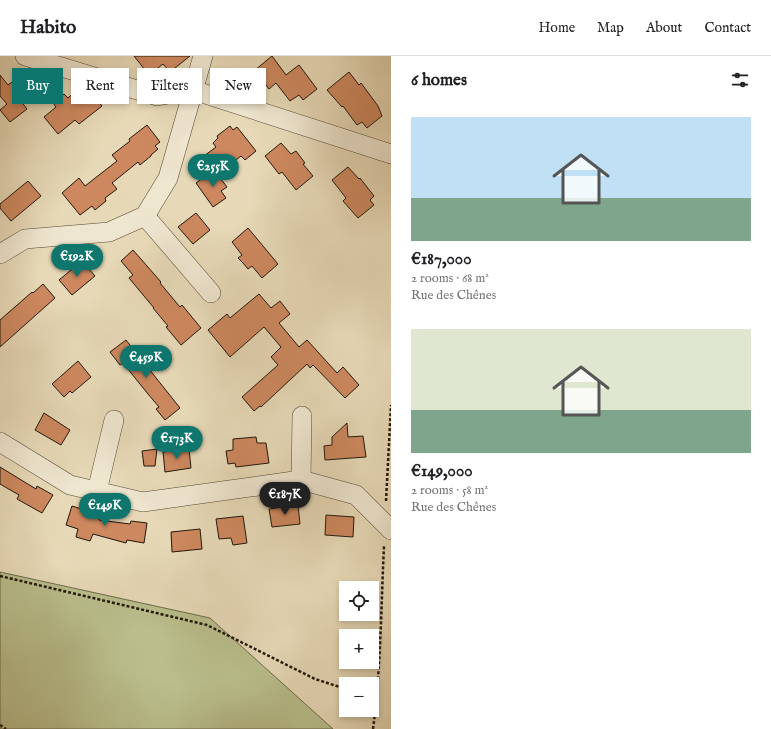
<!DOCTYPE html>
<html lang="en">
<head>
<meta charset="utf-8">
<style>
  body { margin:0; font-family:"IM FELL English",serif; background:#f2f2f2; color:#202124; height:100vh; display:flex; flex-direction:column; font-size:15px; white-space:nowrap }
  * { box-sizing:border-box; margin:0 }
  p { font-size:13px; color:#757577 }
  .icon { flex:none; width:22px; height:22px; fill:none; stroke:currentColor; stroke-width:2; stroke-linecap:round; stroke-linejoin:round }
  .map { position:relative; flex:1; overflow:hidden }
  .drawer { display:flex; flex-direction:column; background:#fff; width:380px }
  .drawer>* { flex:none }
  .top-card { position:absolute; left:12px; top:12px; width:319px; height:36px; display:flex; gap:8px }
  .tools { position:absolute; left:339px; top:525px; display:grid; gap:8px }
  .tools a { display:grid; place-items:center; width:40px; height:40px; border-radius:0px; background:#fff; box-shadow:0 2px 6px #0003; font-size:20px }
  .price { position:absolute; translate:-50% -34px; padding:0 9px; border-radius:14px; background:#0f766e; color:#fff; font-size:13px; line-height:26px; filter:drop-shadow(0 1px 2px #0008) }
  .price::after { content:''; position:absolute; left:50%; top:24px; width:12px; height:9px; margin-left:-6px; background:inherit; clip-path:polygon(0 0,100% 0,50% 100%) }
  .price.current { background:#222; color:#fff }
  ul { padding:0; list-style:none }
  li { display:grid; align-content:center; gap:8px; height:212px; padding:0 20px }
  li span { display:grid; place-items:center; height:124px; border-radius:0px; color:#555 }
  li>.icon { margin-inline-start:auto }
  span .icon { width:72px; height:72px; fill:#fffc; stroke-width:1 }
  li b { font-size:17px }
  h2 { display:flex; justify-content:space-between; align-items:center; height:48px; padding:0 20px; font-size:17px }
  .tag { padding:0 14px; border-radius:0px; background:#fff; box-shadow:0 2px 6px #0003; font-size:14px; line-height:36px }
  .tag.current { background:#0f766e; color:#fff }
  header { display:flex; align-items:center; gap:24px; box-sizing:border-box; height:56px; padding:0 20px; background:#fff; border-bottom:1px solid #e0e0e0 }
  header strong { font-size:19px }
  nav { display:flex; gap:22px; margin-inline-start:auto; font-size:14px }
  main { display:flex; flex:1; min-height:0 }
  .map>svg:first-child { display:block }
  .green { fill:#b9be8c; stroke:#6d6a4b }
  .building { fill:#cd885f; stroke:#21170a }
  .lines { fill:none; stroke-linecap:round; stroke-linejoin:round }
  .minor-casing { stroke:#524835; stroke-width:20 }
  .path { stroke:#21170a; stroke-width:2.5; stroke-dasharray:3 2; stroke-linecap:butt }
  .minor { stroke:#efe6d0; stroke-width:19 }
</style>
</head>
<body>
<header>
<strong>Habito</strong>
<nav><a>Home</a><a>Map</a><a>About</a><a>Contact</a></nav>
</header>
<main>
<div class="map">
<svg width="391" height="673" viewBox="0 0 391 673">
  <rect width="100%" height="100%" fill="#e7d9b7"/>
  <filter id="stains"><feTurbulence type="fractalNoise" baseFrequency=".005" numOctaves="4"/><feColorMatrix values="0 0 0 0 .2 0 0 0 0 .09 0 0 0 0 .02 0 0 0 .5 -.17"/></filter>
  <radialGradient id="worn" r=".72"><stop offset=".6" stop-color="#630" stop-opacity="0"/><stop offset="1" stop-color="#630" stop-opacity=".3"/></radialGradient>
  <polygon class="green" points="0,516 210,562 333,673 0,673"/>
  <g class="building">
    <polygon points="134,0 190,0 170,16 163,8 149,19"/>
    <polygon points="272,0 286,19 299,9 317,33 303,44 299,39 290,45 276,27 269,33 255,14"/>
    <polygon points="349,16 359,29 361,27 378,50 382,60 367,72 362,66 357,69 343,50 342,51 327,34"/>
    <polygon points="0,19 8,29 12,26 21,37 17,40 27,53 10,66 0,54 7,48 0,40"/>
    <polygon points="80,32 88,42 93,39 102,50 79,68 75,64 58,78 44,61 56,51 53,47 64,38 68,42"/>
    <polygon points="147,69 160,86 155,90 158,93 151,99 151,100 140,109 138,106 112,127 117,133 105,142 106,145 95,154 92,150 80,159 62,137 79,122 85,130 117,105 112,99 130,85 129,83"/>
    <polygon points="230,70 233,74 237,71 256,95 245,104 241,100 218,118 204,100 216,91 213,87 218,82 217,80"/>
    <polygon points="281,87 291,98 296,95 305,107 303,108 313,120 296,134 282,116 279,118 265,100"/>
    <polygon points="348,111 359,123 360,122 374,140 370,144 374,149 358,162 343,145 346,142 332,124"/>
    <polygon points="214,114 227,131 221,135 226,142 213,151 196,127"/>
    <polygon points="28,125 41,140 11,165 0,152 0,148"/>
    <polygon points="196,157 210,174 193,188 178,171"/>
    <polygon points="248,172 278,208 262,222 252,210 248,213 243,207 238,202 242,199 232,186"/>
    <polygon points="133,194 161,226 160,227 180,251 182,249 201,272 181,289 166,271 168,270 153,252 154,252 129,222 133,219 121,205"/>
    <polygon points="82,205 95,220 72,239 59,224"/>
    <polygon points="43,228 55,242 0,291 0,264 32,236 33,237"/>
    <polygon points="259,238 271,252 280,245 290,258 279,267 299,291 307,284 337,317 343,311 359,329 345,342 313,309 310,312 307,308 261,351 260,350 254,355 242,341 278,309 271,301 281,291 264,271 230,301 208,274 227,258 230,262"/>
    <polygon points="126,284 180,352 165,364 156,353 159,351 148,338 123,307 120,309 110,296"/>
    <polygon points="78,305 91,321 72,337 70,335 64,341 52,328"/>
    <polygon points="44,357 70,374 61,389 35,374"/>
    <polygon points="347,367 348,381 363,380 366,401 325,404 324,390 332,389 332,381"/>
    <polygon points="256,381 257,387 266,387 269,407 236,411 235,407 228,408 226,395 233,394 233,383"/>
    <polygon points="157,393 155,410 144,410 142,395"/>
    <polygon points="189,393 191,412 165,416 163,396"/>
    <polygon points="0,411 36,433 37,430 53,439 42,457 17,443 19,439 0,428"/>
    <polygon points="298,449 300,468 272,471 269,453"/>
    <polygon points="72,450 101,459 99,464 130,468 131,465 147,467 144,487 127,484 126,487 93,478 90,485 76,481 78,473 66,469"/>
    <polygon points="326,459 354,461 353,481 325,479"/>
    <polygon points="243,460 247,487 233,489 231,482 219,483 216,463"/>
    <polygon points="200,473 202,493 172,496 171,476"/>
  </g>
  <g class="lines">
    <defs>
      <g id="minor">
        <polyline points="25,0 157,40 193,34 391,98"/>
        <polyline points="145,160 211,237"/>
        <polyline points="0,198 25,183 109,176 145,160 168,122 203,0"/>
        <polyline points="0,386 70,429 143,446 301,424 356,439 391,474"/>
        <polyline points="301,424 302,360"/>
        <polyline points="97,435 114,364"/>
      </g>
    </defs>
    <use href="#minor" class="minor-casing"/>
    <g class="path">
      <polyline points="386,445 391,349"/>
      <polyline points="0,520 207,569 315,623 346,633"/>
      <polyline points="0,669 6,673"/>
      <path d="M373,673C381,612 381,551 384,490"/>
    </g>
    <use href="#minor" class="minor"/>
  </g>
  <rect width="100%" height="100%" filter="url(#stains)"/>
  <rect width="100%" height="100%" fill="url(#worn)"/>
</svg>
<div class="tools">
<a><svg class="icon" aria-label="locate" viewBox="0 0 24 24"><circle cx="12" cy="12" r="6"/><path d="M12 2v4M12 18v4M2 12h4M18 12h4"/></svg></a>
<a>+</a>
<a>−</a>
</div>
<b class="price" style="left:213px;top:132px">€255K</b>
<b class="price" style="left:77px;top:222px">€192K</b>
<b class="price" style="left:146px;top:323px">€459K</b>
<b class="price" style="left:177px;top:404px">€173K</b>
<b class="price current" style="left:285px;top:460px">€187K</b>
<b class="price" style="left:105px;top:471px">€149K</b>
<div class="top-card">
<a class="tag current">Buy</a>
<a class="tag">Rent</a>
<a class="tag">Filters</a>
<a class="tag">New</a>
</div>
</div>
<section class="drawer">
<h2>6 homes<svg class="icon" aria-label="filters" viewBox="0 0 24 24"><path d="M4 7h16M4 17h16"/><circle cx="9" cy="7" r="2"/><circle cx="15" cy="17" r="2"/></svg></h2>
<ul>
<li><span style="background:linear-gradient(#bfe0f5 65%,#7fa58c 0)"><svg class="icon" aria-label="home" viewBox="0 0 24 24"><path d="M3 11l9-7 9 7M6 9v11h12V9"/></svg></span><div><b>€187,000</b><p>2 rooms · 68 m²</p><p>Rue des Chênes</p></div></li>
<li><span style="background:linear-gradient(#dfe7d0 65%,#7fa58c 0)"><svg class="icon" aria-label="home" viewBox="0 0 24 24"><path d="M3 11l9-7 9 7M6 9v11h12V9"/></svg></span><div><b>€149,000</b><p>2 rooms · 58 m²</p><p>Rue des Chênes</p></div></li>
</ul>
</section>
</main>
</body>
</html>
